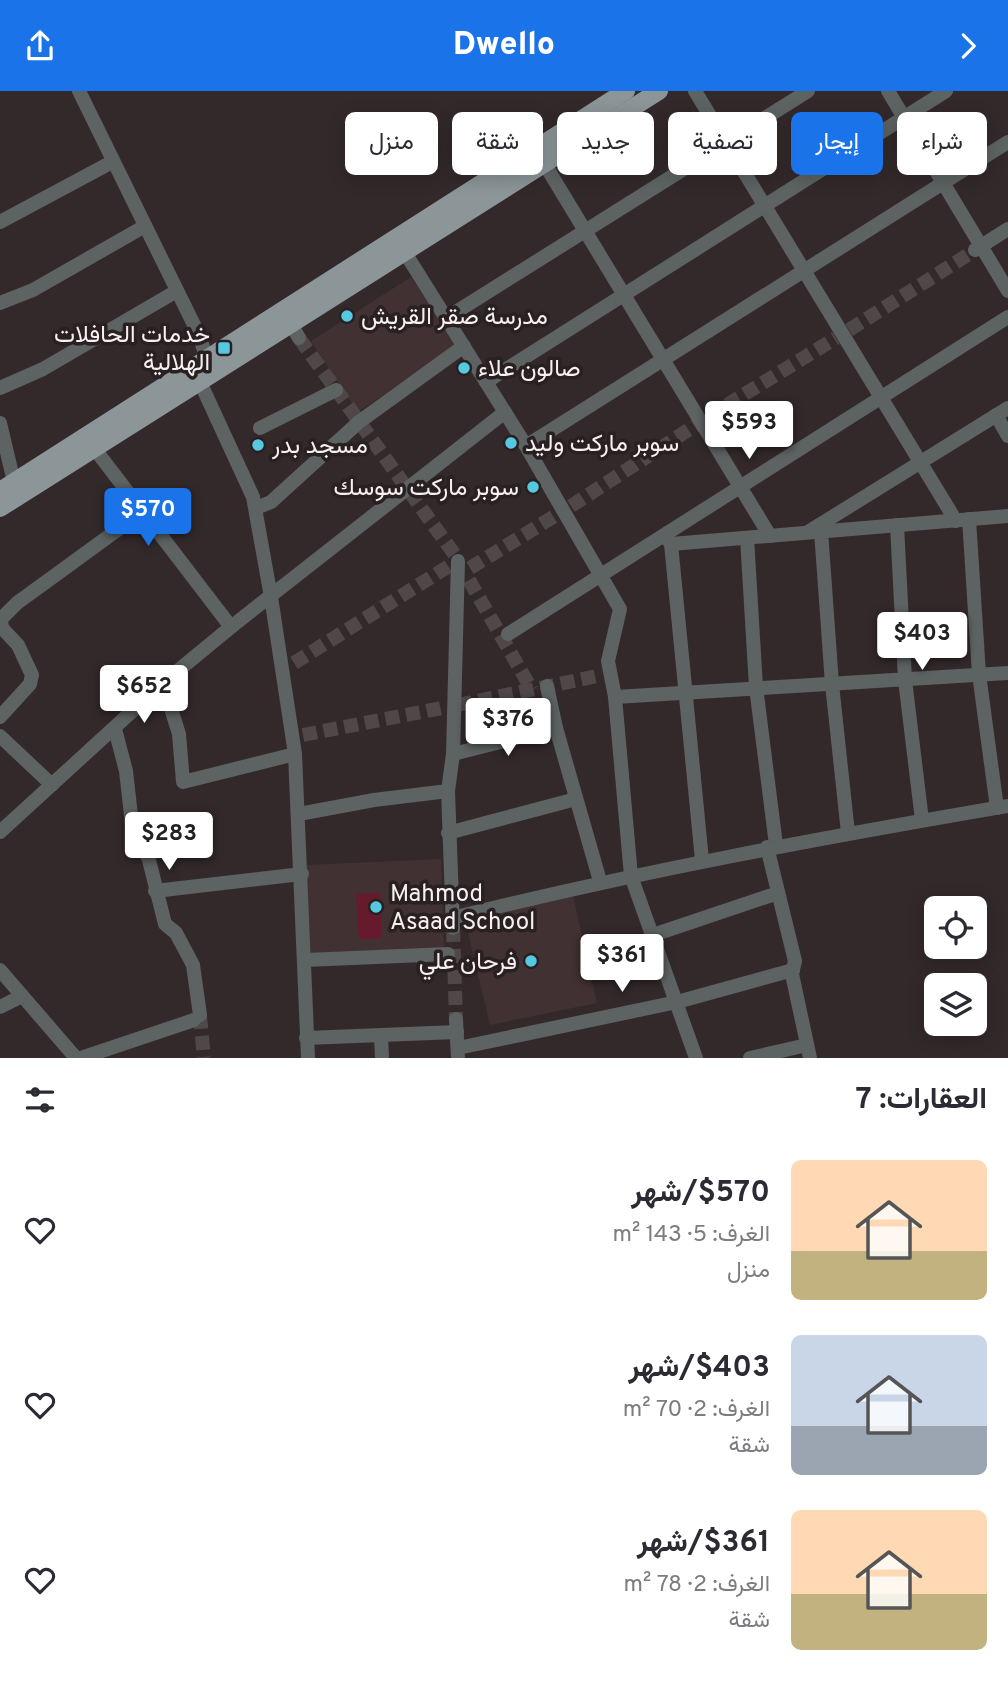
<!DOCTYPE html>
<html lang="ar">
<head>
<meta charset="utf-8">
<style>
  body { margin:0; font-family:Overpass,Vazirmatn,sans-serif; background:#f7f7f7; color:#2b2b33; direction:rtl; height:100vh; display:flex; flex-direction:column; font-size:26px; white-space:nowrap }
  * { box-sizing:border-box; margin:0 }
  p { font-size:23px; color:#7c7c81 }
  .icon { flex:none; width:38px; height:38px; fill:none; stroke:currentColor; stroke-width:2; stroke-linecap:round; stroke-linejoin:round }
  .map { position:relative; height:967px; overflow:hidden; direction:ltr }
  .drawer { display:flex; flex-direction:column; background:#fff; flex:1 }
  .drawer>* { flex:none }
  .top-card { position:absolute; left:21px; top:21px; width:966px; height:63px; direction:rtl; display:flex; gap:14px }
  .controls { position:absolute; left:924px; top:805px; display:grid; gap:14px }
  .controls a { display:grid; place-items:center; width:63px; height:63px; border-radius:10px; background:#fff; box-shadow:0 4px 18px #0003; font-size:35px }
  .price { position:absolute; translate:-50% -60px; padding:0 16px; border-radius:7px; background:#fff; color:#222; font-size:23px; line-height:46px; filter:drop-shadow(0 2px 4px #0008) }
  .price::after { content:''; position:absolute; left:50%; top:42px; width:21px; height:16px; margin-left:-10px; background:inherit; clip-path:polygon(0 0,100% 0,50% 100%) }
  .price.on { background:#1a73e8; color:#fff }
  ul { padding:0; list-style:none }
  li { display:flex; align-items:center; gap:21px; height:175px; padding:0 21px }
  li span { display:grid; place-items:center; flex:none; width:196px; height:140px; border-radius:10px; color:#555 }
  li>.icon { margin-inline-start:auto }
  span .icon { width:84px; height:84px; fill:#fffc; stroke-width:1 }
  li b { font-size:30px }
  h2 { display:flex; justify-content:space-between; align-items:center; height:84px; padding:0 21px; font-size:30px }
  .chip { padding:0 24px; border-radius:10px; background:#fff; box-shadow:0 4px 18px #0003; font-size:24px; line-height:63px }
  .chip.on { background:#1a73e8; color:#fff }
  header { display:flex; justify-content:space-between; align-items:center; height:91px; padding:0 21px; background:#1a73e8; color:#fff; font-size:32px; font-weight:800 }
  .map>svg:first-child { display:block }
  .built { fill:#413132 }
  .green { fill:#671a2b }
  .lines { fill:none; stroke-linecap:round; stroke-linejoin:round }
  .minor-tunnel { stroke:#504748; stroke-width:14; stroke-dasharray:14 7; stroke-linecap:butt }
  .minor { stroke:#5d6263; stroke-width:14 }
  .major { stroke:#8c9698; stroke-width:18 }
  .poi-dot { fill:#56c9e0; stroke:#292021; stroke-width:2.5 }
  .labels { text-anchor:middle; stroke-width:7; stroke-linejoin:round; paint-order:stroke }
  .poi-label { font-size:24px; fill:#f7f0f1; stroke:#292021; text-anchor:start }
</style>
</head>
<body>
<header><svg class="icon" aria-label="forward" viewBox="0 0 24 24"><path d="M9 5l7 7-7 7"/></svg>Dwello<svg class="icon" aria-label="share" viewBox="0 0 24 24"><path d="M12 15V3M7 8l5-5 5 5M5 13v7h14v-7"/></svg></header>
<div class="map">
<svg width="1008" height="967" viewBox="0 0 1008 967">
  <rect width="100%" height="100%" fill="#33292a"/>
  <g class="built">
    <polygon points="411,186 456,254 358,321 311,250"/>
    <polygon points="441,768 444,858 311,864 306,774"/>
    <polygon points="573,804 597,912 490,934 465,829"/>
  </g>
  <polygon class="green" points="380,802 382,847 359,848 356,803"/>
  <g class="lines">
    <g class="minor-tunnel">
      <polyline points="849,239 974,160"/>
      <polyline points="299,247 455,464"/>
      <polyline points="709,325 836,247"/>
      <polyline points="571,415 696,334"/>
      <polyline points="470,477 558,423"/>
      <polyline points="469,489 532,599"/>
      <polyline points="294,572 449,475"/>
      <polyline points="458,614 602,584"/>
      <polyline points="303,644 447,616"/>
      <polyline points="453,837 456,928"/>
      <polyline points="200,924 204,967"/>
    </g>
    <g class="minor">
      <polyline points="79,0 198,242 210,276"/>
      <polyline points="695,0 956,430"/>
      <polyline points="888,0 1008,200"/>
      <polyline points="544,72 770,445"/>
      <polyline points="0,131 112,71"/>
      <polyline points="975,159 1008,138"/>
      <polyline points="404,160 526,355 620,518 608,570 615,606 631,785 696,967"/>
      <polyline points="0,212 33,199 145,135"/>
      <polyline points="448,226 808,0"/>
      <polyline points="291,233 299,247"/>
      <polyline points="200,291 253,406 271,506 295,663 308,967"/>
      <polyline points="486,291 946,0"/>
      <polyline points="0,297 43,278 175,201"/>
      <polyline points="996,324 1008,345"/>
      <polyline points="0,332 14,391"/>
      <polyline points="260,337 336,299"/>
      <polyline points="526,355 1008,51"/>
      <polyline points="94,357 231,536"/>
      <polyline points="256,417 271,411 359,331 464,255"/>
      <polyline points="969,428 979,583 997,717"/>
      <polyline points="897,434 905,589 922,729"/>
      <polyline points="821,440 832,593 848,742"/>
      <polyline points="808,441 1008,317"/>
      <polyline points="666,446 671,453 702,769"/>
      <polyline points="747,447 756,596 776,754"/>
      <polyline points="671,453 1008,425"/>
      <polyline points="508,543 1008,226"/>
      <polyline points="163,592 179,643 183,691 295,663"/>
      <polyline points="547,595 556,637 600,790"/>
      <polyline points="615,606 1008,582"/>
      <polyline points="0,626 30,593 32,584 18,554 2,537 1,528 17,512 142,421"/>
      <polyline points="115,638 126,680 132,733 149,769 165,833 176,842 193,874 200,924"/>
      <polyline points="0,645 52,694"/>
      <polyline points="453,663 556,637"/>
      <polyline points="299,723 374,709 448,700"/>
      <polyline points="0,741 163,592 231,536 505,321"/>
      <polyline points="448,742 576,708"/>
      <polyline points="767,756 795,870 792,883 810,967"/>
      <polyline points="155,800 302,783"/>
      <path d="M452,827C636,781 821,747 1008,715"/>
      <polyline points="453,837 448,700 453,663 458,470"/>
      <polyline points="653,844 778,802"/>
      <polyline points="305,869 448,863"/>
      <polyline points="0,879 76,967"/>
      <polyline points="0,916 20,906"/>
      <polyline points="456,928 458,967"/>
      <polyline points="381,945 382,967"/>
      <polyline points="306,947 457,941"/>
      <polyline points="458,957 677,911 793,879"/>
      <polyline points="81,967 194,929"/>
      <polyline points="750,967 807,954"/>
    </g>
    <g class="major">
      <polyline points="0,400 626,0"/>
      <polyline points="0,417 659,0"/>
    </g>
  </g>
  <g class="poi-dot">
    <circle cx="347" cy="225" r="7"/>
    <rect x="217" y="250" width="14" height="14" rx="3.5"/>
    <circle cx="464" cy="277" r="7"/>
    <circle cx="511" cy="352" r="7"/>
    <circle cx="258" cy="354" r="7"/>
    <circle cx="533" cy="396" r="7"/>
    <circle cx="376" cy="816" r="7"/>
    <circle cx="531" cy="870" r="7"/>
  </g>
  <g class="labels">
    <g class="poi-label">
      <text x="361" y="233">مدرسة صقر القريش</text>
      <text x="210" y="251" text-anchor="end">خدمات الحافلات<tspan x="210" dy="28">الهلالية</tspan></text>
      <text x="478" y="285">صالون علاء</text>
      <text x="525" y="360">سوبر ماركت وليد</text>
      <text x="272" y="362">مسجد بدر</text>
      <text x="519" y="404" text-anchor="end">سوبر ماركت سوسك</text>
      <text x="390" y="810">Mahmod<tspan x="390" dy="28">Asaad School</tspan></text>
      <text x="517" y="878" text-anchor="end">فرحان علي</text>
    </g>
  </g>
</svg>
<div class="controls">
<a><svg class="icon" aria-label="locate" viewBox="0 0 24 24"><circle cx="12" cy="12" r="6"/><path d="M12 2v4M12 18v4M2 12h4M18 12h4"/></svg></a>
<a><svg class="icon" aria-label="layers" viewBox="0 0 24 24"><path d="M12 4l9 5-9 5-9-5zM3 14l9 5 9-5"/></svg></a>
</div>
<b class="price" style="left:749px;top:370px">$593</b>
<b class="price on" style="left:148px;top:457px">$570</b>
<b class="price" style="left:922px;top:581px">$403</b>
<b class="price" style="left:144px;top:634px">$652</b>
<b class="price" style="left:508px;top:667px">$376</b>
<b class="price" style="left:169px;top:781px">$283</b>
<b class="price" style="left:622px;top:903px">$361</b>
<div class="top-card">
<a class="chip">شراء</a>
<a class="chip on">إيجار</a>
<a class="chip">تصفية</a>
<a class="chip">جديد</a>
<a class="chip">شقة</a>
<a class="chip">منزل</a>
</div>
</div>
<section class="drawer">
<h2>العقارات: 7<svg class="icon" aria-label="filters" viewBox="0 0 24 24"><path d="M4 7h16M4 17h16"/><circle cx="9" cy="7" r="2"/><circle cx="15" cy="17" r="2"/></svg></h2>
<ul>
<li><span style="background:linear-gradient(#ffd9b3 65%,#c2b280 0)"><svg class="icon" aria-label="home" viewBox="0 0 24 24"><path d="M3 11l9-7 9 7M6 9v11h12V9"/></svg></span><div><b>$570/شهر</b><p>الغرف: 5 · 143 m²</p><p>منزل</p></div><svg class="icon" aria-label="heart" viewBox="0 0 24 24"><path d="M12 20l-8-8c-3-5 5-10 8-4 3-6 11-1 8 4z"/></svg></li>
<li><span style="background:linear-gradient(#c9d6e8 65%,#9aa5b1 0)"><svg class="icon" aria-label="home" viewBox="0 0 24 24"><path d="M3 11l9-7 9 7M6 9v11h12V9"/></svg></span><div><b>$403/شهر</b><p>الغرف: 2 · 70 m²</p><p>شقة</p></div><svg class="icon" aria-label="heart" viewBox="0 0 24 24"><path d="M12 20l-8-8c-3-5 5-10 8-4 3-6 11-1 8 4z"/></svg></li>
<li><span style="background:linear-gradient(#ffd9b3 60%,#c2b280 0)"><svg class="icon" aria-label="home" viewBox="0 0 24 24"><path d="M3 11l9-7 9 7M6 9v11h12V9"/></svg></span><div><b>$361/شهر</b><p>الغرف: 2 · 78 m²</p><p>شقة</p></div><svg class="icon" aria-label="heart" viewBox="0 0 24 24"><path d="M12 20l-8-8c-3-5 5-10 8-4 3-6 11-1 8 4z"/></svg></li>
</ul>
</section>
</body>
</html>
